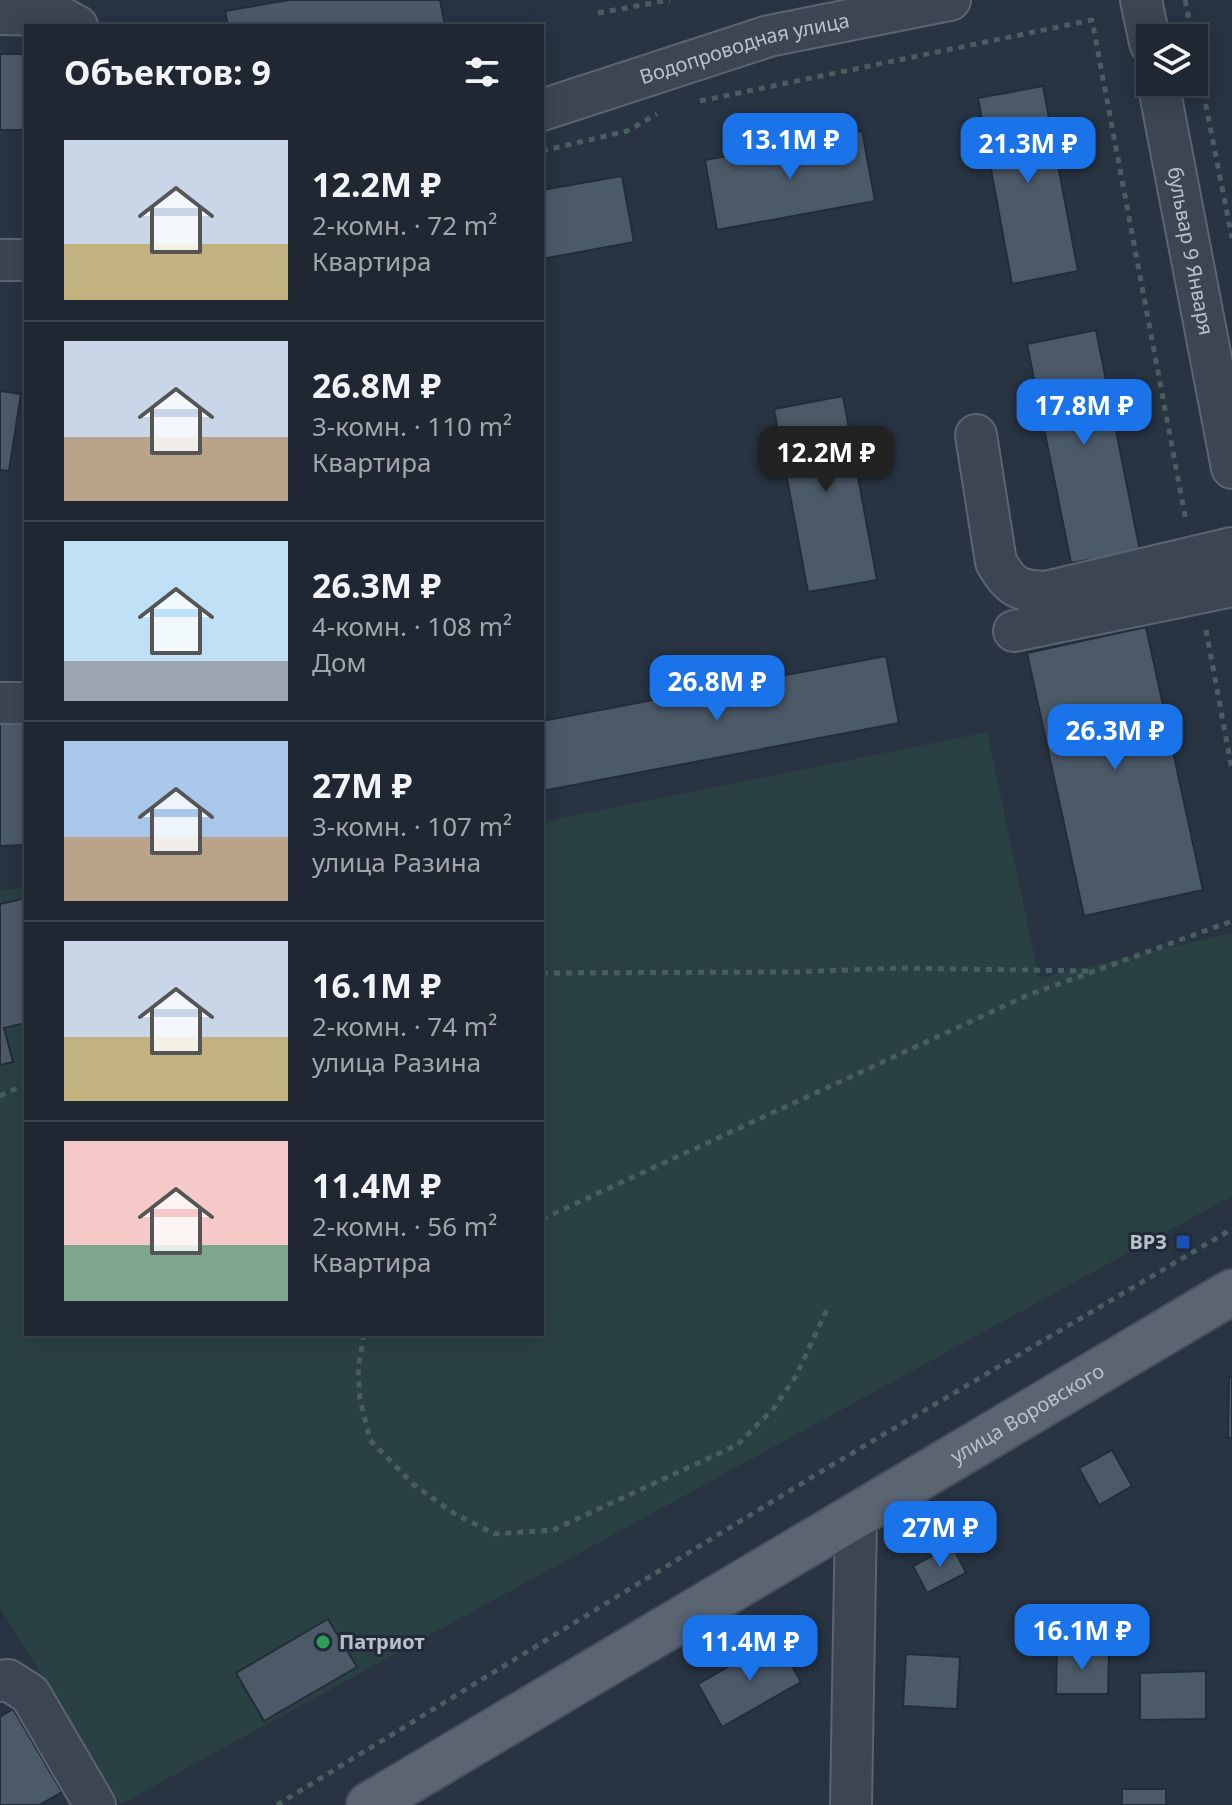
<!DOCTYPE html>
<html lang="ru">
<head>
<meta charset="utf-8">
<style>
  body { margin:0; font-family:"Noto Sans",sans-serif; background:#262f3a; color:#f1f3f6; height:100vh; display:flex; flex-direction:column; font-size:30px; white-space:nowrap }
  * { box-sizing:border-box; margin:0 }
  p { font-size:26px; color:#a1a5ac }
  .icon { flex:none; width:44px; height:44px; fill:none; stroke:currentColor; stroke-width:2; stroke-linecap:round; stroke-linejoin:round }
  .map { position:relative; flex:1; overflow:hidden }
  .side { position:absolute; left:24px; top:24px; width:520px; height:1312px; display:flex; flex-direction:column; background:#1e2732; border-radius:0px; box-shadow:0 4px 20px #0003,0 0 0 2px #3c444d }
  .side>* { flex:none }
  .fabs { position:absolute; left:1136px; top:24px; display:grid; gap:16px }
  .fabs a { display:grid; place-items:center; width:72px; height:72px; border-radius:0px; background:#1e2732; box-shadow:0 4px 20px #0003,0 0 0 2px #3c444d; font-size:40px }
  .price { position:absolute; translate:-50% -68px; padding:0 18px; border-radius:16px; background:#1a73e8; color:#fff; font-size:26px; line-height:52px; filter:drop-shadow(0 2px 4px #0008) }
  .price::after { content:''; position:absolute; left:50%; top:48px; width:24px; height:18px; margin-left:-12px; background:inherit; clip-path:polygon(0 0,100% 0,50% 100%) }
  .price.current { background:#222; color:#fff }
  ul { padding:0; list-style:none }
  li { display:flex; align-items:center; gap:24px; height:200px; padding:0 40px }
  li+li { border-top:2px solid #3c444d }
  li span { display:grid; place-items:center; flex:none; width:224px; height:160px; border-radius:0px; color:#555 }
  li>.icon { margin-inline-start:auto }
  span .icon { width:96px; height:96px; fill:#fffc; stroke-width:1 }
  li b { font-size:34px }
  h2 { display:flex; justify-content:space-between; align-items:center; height:96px; padding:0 40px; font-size:34px }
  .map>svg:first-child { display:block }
  .green { fill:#2a4143 }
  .building { fill:#4c5a68; stroke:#232d39; stroke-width:2 }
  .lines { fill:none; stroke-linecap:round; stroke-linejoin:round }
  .minor-casing { stroke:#5b646f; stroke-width:44 }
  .major-casing { stroke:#464f5b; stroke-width:48 }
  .path { stroke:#495e60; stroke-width:5; stroke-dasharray:6 6; stroke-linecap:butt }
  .minor { stroke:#3c4652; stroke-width:40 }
  .major { stroke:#5b6572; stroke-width:44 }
  .transit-dot { fill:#1a4fb4; stroke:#212b37; stroke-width:3 }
  .leisure-dot { fill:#2e9e5b; stroke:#212b37; stroke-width:3 }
  .labels { text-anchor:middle; stroke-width:6; stroke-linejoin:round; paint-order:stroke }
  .street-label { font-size:20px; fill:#bac1cc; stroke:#212b37 }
  .poi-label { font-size:20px; font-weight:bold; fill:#bac1cc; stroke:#212b37; text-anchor:end }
</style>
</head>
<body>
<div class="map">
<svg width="1232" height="1805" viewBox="0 0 1232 1805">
  <rect width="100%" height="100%" fill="#283442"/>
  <polygon class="green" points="987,732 1039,978 1232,933 1232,1196 121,1804 0,1608 0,890 26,888 26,1334 542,1334 542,822"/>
  <g class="building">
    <polygon points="289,0 440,0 445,26 228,26 225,11"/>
    <rect x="0" y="54" width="26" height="76"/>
    <polygon points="1043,86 1078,271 1012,284 978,98"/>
    <polygon points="862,131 875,201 717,230 705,160"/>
    <polygon points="622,176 634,242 542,259 542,190"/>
    <polygon points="1096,330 1140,551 1071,563 1027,344"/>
    <polygon points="0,391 21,394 9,471 0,470"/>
    <polygon points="843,396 877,580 808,592 774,409"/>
    <polygon points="1146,627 1203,890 1084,916 1027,653"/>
    <polygon points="886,656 899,723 542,791 542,721"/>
    <polygon points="0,717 26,717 26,845 0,846"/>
    <polygon points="26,898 26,1023 4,1028 13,1062 0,1065 0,904"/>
    <polygon points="1229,1377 1232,1377 1232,1438 1228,1438"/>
    <polygon points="1112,1450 1132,1486 1099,1505 1079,1468"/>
    <polygon points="952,1545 966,1573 927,1593 913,1566"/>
    <polygon points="328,1619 357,1667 264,1721 236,1673"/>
    <polygon points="777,1639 801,1682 722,1727 698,1684"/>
    <polygon points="1057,1651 1109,1651 1108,1694 1056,1694"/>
    <polygon points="906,1654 960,1657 957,1709 903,1706"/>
    <polygon points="1206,1671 1206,1719 1140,1720 1140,1673"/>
    <polygon points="13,1709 62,1792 39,1805 0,1805 0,1717"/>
    <rect x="1122" y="1789" width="44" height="16"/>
  </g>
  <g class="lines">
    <defs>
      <g id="minor">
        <polyline points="1141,0 1150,43"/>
        <polyline points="0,14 57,15 77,26"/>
        <path id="s1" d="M1158,82L1232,468"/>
        <path id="s2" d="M542,110L769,36L950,0"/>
        <polyline points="0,260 26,260"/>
        <path d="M976,435L996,562C1010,587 1018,591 1046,592L1232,548"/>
        <polyline points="1014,631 1232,586"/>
        <polyline points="0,703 26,703"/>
        <polyline points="0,1681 8,1680 30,1694 95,1805"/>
        <polyline points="851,1805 856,1515"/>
      </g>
      <g id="major">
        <path id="s3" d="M369,1805L1232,1292"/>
      </g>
    </defs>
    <use href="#minor" class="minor-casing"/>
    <use href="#major" class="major-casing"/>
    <g class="path">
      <polyline points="1185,0 1193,38"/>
      <polyline points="598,13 670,0"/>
      <polyline points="1194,45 1232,238"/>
      <polyline points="700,101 1092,20 1186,521"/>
      <polyline points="542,151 627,131 657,114"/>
      <polyline points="1206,630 1232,770"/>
      <polyline points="542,973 792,972 901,968 1089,971"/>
      <polyline points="0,1096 26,1084"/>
      <polyline points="542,1219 1026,996 1232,921"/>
      <polyline points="364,1334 358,1368 360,1399 370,1440 413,1484 455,1514 495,1534 553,1530 737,1445 774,1408 796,1376 828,1307"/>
      <polyline points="277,1805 827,1468 1232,1229"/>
    </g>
    <use href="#minor" class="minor"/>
    <use href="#major" class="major"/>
  </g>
  <rect class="transit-dot" x="1175" y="1234" width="16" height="16" rx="4"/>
  <circle class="leisure-dot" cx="323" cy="1642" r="8"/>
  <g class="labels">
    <g class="street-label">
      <text dy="7" stroke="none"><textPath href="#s2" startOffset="212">Водопроводная улица</textPath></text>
      <text dy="7" stroke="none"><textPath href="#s1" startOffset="172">бульвар 9 Января</textPath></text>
      <text dy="7" stroke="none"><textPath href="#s3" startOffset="766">улица Воровского</textPath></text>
    </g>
    <g class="poi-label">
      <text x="1167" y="1249">ВРЗ</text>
      <text x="339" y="1649" text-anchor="start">Патриот</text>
    </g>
  </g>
</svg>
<div class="fabs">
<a><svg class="icon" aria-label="layers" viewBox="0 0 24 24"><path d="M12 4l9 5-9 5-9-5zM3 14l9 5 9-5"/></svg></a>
</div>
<b class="price" style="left:790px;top:181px">13.1M ₽</b>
<b class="price" style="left:1028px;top:185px">21.3M ₽</b>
<b class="price" style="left:1084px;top:447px">17.8M ₽</b>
<b class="price current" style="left:826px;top:494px">12.2M ₽</b>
<b class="price" style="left:717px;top:723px">26.8M ₽</b>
<b class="price" style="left:1115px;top:772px">26.3M ₽</b>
<b class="price" style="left:940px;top:1569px">27M ₽</b>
<b class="price" style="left:1082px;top:1672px">16.1M ₽</b>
<b class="price" style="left:750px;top:1683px">11.4M ₽</b>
<section class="side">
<h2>Объектов: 9<svg class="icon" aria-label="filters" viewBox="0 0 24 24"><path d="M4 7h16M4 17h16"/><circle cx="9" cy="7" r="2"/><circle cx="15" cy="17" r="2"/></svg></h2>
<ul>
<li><span style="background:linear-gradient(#c9d6e8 65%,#c2b280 0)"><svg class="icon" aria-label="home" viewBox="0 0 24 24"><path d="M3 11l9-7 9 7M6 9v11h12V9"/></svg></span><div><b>12.2M ₽</b><p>2-комн. · 72 m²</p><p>Квартира</p></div></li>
<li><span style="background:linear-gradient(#c9d6e8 60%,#b9a48a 0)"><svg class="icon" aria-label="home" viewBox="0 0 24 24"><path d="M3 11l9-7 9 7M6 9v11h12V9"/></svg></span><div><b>26.8M ₽</b><p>3-комн. · 110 m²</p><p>Квартира</p></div></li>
<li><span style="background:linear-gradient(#bfe0f5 75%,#9aa5b1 0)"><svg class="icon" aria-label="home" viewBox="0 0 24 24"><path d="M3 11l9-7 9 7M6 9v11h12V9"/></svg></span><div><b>26.3M ₽</b><p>4-комн. · 108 m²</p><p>Дом</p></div></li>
<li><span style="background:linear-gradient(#a9c7e8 60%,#b9a48a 0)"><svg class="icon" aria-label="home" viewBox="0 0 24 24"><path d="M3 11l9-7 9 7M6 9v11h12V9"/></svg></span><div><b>27M ₽</b><p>3-комн. · 107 m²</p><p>улица Разина</p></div></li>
<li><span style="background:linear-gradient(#c9d6e8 60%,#c2b280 0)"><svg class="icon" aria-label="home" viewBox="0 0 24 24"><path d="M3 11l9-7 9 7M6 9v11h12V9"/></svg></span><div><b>16.1M ₽</b><p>2-комн. · 74 m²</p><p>улица Разина</p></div></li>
<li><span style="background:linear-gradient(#f6c9c9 65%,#7fa58c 0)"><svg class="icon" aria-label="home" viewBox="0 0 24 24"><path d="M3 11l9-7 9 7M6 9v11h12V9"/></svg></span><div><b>11.4M ₽</b><p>2-комн. · 56 m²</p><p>Квартира</p></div></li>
</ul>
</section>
</div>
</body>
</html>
